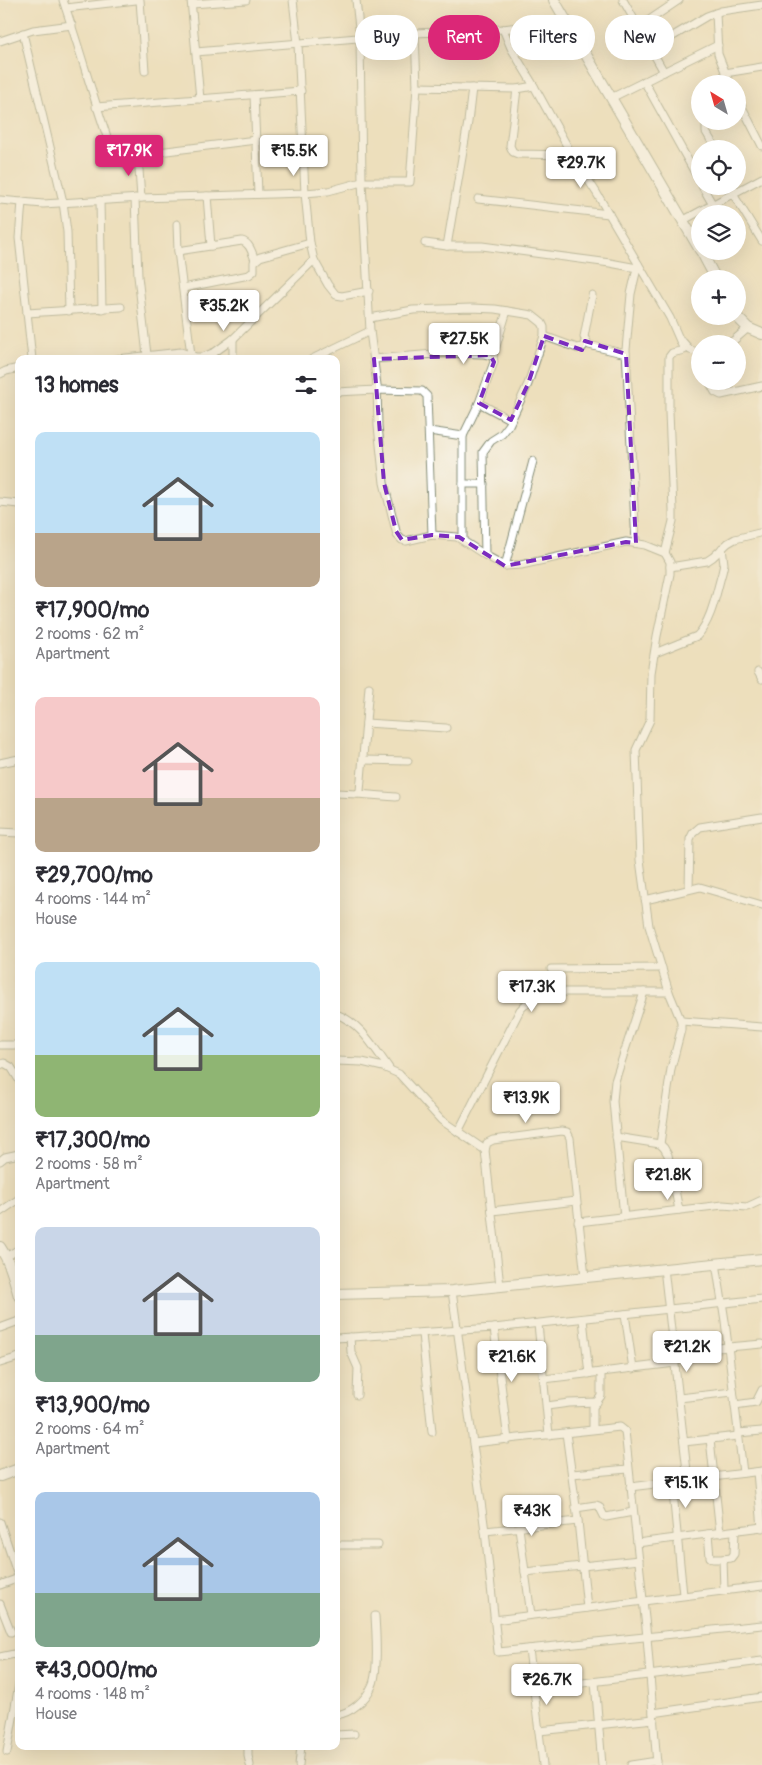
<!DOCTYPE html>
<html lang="en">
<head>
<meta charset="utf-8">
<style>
  body { margin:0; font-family:Pangolin,sans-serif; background:#f7f7f7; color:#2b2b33; height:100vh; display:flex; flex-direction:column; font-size:19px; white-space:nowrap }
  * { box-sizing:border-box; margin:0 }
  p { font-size:16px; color:#7c7c81 }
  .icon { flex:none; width:28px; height:28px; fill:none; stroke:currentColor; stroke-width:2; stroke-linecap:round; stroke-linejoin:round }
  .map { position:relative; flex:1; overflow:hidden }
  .sheet { position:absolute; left:15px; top:355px; width:325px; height:1395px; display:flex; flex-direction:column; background:#fff; border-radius:10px; box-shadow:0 5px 20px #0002 }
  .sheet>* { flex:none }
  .banner { position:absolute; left:355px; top:15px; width:331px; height:45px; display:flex; gap:10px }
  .needle { width:32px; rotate:323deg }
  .buttons { position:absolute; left:691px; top:75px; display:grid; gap:10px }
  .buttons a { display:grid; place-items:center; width:55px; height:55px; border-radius:50%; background:#fff; box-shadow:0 5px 20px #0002; font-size:25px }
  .price { position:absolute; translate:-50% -42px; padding:0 11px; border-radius:5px; background:#fff; color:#222; font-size:16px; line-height:32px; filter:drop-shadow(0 1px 2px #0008) }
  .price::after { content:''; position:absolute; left:50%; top:30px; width:15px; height:11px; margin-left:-8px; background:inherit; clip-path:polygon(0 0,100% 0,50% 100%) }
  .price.current { background:#db2777; color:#fff }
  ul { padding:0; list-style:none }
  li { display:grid; align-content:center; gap:10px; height:265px; padding:0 20px }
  li span { display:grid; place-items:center; height:155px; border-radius:10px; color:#555 }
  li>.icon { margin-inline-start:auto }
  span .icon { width:90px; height:90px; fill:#fffc; stroke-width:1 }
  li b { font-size:21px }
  h2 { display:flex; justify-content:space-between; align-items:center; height:60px; padding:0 20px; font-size:21px }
  .pill { padding:0 18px; border-radius:22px; background:#fff; box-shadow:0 5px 20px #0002; font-size:18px; line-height:45px }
  .pill.current { background:#db2777; color:#fff }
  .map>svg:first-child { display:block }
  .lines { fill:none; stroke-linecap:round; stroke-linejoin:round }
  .street-casing { stroke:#868e78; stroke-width:9 }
  .secondary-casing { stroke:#868e78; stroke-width:12 }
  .street { stroke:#fff; stroke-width:7 }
  .secondary { stroke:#fff; stroke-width:10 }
  .marked { fill:none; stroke:#7b2cbf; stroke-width:4; stroke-dasharray:10 6; stroke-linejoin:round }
</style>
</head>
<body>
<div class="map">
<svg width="762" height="1765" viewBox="0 0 762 1765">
  <rect width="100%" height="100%" fill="#f7f3e8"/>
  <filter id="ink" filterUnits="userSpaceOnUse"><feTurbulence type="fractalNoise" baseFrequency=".02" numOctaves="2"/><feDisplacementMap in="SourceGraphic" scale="10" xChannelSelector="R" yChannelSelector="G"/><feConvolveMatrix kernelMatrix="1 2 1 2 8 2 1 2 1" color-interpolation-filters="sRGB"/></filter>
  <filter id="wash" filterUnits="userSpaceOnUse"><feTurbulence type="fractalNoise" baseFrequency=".0096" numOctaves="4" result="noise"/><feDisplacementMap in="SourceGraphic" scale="20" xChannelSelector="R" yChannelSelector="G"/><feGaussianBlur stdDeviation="1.12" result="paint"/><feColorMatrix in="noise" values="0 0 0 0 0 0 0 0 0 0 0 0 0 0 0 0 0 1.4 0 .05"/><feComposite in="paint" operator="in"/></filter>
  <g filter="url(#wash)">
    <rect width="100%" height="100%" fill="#eddfbc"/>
  </g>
  <g filter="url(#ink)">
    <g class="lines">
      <defs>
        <g id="street">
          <path d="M63,0C80,50 94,101 112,151L115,154L126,156L256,140"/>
          <polyline points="140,0 145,71"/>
          <polyline points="191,0 200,99"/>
          <polyline points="293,0 298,44 305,193 310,243 314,260 328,285 336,295 342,296 369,291"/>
          <polyline points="356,0 360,37 362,182 370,331 377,385 378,426 384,483 397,535 402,540 406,541 432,535 457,537 485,555 505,566 521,565 626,542 645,545 665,553 670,562 670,574 657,636 651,673 650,720 636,750 640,860 649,926 669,992 681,1021 681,1030 671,1069 660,1144"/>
          <polyline points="623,0 664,72"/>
          <polyline points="192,4 246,0"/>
          <polyline points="66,8 136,0"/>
          <polyline points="716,13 718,54 730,84"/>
          <polyline points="639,27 679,0"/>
          <polyline points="503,29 511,48 534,86 572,155 596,192 670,318 684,350 672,353 669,357 669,412 673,510 673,521 665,553"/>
          <polyline points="23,33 63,202 67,232 69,311"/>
          <polyline points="0,41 33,30 72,25"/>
          <polyline points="651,49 707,16 721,11 762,5"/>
          <polyline points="196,52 415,33 503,29 565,21"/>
          <polyline points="725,73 762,67"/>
          <polyline points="644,81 700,182"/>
          <polyline points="417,87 517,89 534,86"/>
          <polyline points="517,89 510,146 513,152 518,154 572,155"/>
          <polyline points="254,95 258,194"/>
          <polyline points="611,98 718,45"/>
          <polyline points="738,99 762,146"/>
          <polyline points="96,107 301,91"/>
          <polyline points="706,121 706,132 716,149"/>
          <polyline points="138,155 141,198"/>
          <polyline points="702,186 713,205"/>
          <polyline points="733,194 762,241"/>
          <polyline points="207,196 211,246"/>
          <polyline points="135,198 138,276 147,355"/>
          <polyline points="478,199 609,214"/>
          <polyline points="0,200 43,204 141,198 305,193 328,191 362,182 410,182 417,87 415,33"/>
          <polyline points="100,200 102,309"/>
          <polyline points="22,202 19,238 32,359"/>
          <polyline points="682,221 762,178"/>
          <polyline points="177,224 178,251 191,355"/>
          <polyline points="425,243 447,246 482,246 610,263 637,268"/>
          <polyline points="447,246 468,122 472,88"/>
          <path d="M178,251L242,241C250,243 252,253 255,260"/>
          <polyline points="183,288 249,275 254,271 254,262 260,257 310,243"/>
          <polyline points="592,295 584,337 589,345 626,354"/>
          <polyline points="27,313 121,307"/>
          <polyline points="370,318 413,310 471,308 495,309 532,315 542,323 544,327 544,336 528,384 509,425 502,434 491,441 483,452 485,555"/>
          <polyline points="544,336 577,348 583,347 585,341"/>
          <polyline points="683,342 690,350 698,352 700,355"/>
          <polyline points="721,344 733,341 748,328"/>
          <polyline points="493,356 507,311"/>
          <polyline points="117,359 181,352 196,357 203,357 215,352 233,339 314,260"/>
          <polyline points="233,359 233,339"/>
          <polyline points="312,359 370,331"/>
          <polyline points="374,359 446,353 484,354 493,356 494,362 479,403 463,436"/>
          <polyline points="0,374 6,371 19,368"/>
          <polyline points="709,381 715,392 721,395 762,386"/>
          <polyline points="336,392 377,390 422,391 427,396 432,535"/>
          <polyline points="479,403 511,420"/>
          <polyline points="429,431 463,436 463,540"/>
          <polyline points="463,484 484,484"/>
          <polyline points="0,502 19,504"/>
          <polyline points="636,543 626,350 631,294 638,264"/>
          <polyline points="505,566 533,461"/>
          <polyline points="670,567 707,561 713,557 728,543 735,539 759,533"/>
          <path d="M655,653L697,636C712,620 716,593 722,573L724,564L722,548"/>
          <polyline points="758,672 762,679"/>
          <polyline points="366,723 446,728"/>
          <polyline points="364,760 408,761"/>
          <polyline points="0,763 19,759"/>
          <polyline points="336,793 357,794 360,791 369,687"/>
          <polyline points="357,794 396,797"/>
          <polyline points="0,832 19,833"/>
          <polyline points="689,889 690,839 693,833 700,827 762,817"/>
          <polyline points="645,900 700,887 762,905"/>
          <polyline points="551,969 662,968"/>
          <path d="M336,1014C361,1023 374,1048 389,1068"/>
          <polyline points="681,1021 762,1027"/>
          <polyline points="0,1045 19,1045"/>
          <polyline points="336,1061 362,1062 383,1067 399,1074 441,1120 485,1150"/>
          <polyline points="0,1065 4,1063 11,1067 19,1080"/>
          <path d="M458,1132L520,1010C530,999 538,995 552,992H669"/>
          <polyline points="616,1137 660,1144 664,1148 668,1155 679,1210"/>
          <polyline points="0,1161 5,1157 19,1154"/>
          <polyline points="492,1211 576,1201"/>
          <polyline points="0,1212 19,1199"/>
          <polyline points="624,1217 613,1101 615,1081 644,992"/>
          <polyline points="578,1222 723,1205 747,1207 762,1200"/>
          <polyline points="6,1257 19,1249"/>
          <polyline points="716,1263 725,1321 743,1473"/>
          <polyline points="664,1268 688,1480"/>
          <polyline points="500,1286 485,1150 487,1143 493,1140 562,1131 567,1132 570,1138 585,1277"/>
          <polyline points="452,1291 485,1531 498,1652 762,1625"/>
          <polyline points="625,1314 633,1369"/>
          <polyline points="583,1319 589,1374"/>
          <polyline points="538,1324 549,1435"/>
          <polyline points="0,1328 19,1321"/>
          <polyline points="494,1328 508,1440"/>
          <polyline points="422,1334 432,1432"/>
          <polyline points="350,1337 351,1352 358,1368 357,1395"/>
          <polyline points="336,1338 494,1328 762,1299"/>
          <polyline points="673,1352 762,1344"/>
          <polyline points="0,1363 19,1357"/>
          <polyline points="544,1379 675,1363"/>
          <polyline points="679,1398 733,1392"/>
          <polyline points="735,1405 756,1402 762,1390"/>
          <polyline points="547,1406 569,1403 597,1402"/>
          <polyline points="593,1429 593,1407 601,1396 601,1372"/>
          <polyline points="566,1433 578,1521 587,1608"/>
          <polyline points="738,1433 762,1431"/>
          <polyline points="710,1439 720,1533"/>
          <polyline points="684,1442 738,1436"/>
          <polyline points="473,1443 620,1427 625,1431 647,1637 657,1765"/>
          <polyline points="757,1472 762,1528"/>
          <polyline points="572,1474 628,1469"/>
          <polyline points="672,1482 683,1595"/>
          <polyline points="630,1487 762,1471"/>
          <polyline points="576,1508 596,1505 599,1506 604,1516 606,1517 633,1512"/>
          <polyline points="0,1522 19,1579"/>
          <polyline points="519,1528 531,1615"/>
          <polyline points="485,1531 578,1521"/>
          <polyline points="708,1534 710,1557 713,1559 723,1559 724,1590"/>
          <polyline points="637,1543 762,1527"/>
          <polyline points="336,1545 378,1545"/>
          <polyline points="723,1559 731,1558 734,1554 735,1531"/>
          <polyline points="525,1572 639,1560"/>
          <polyline points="0,1585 19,1578"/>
          <polyline points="0,1604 11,1632"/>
          <polyline points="494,1620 762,1586"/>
          <polyline points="529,1649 543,1765"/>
          <polyline points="0,1657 19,1653"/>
          <polyline points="595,1682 602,1765"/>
          <polyline points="534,1689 762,1661"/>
          <polyline points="653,1713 762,1697"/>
          <path d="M336,1715C351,1713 366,1700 372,1686C379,1672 376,1632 375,1616"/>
          <polyline points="539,1731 654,1719"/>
          <polyline points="336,1735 354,1734"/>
          <polyline points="248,1746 248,1756 250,1765"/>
          <polyline points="7,1752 19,1684"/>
          <polyline points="299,1765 301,1746"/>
          <polyline points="631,1765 657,1761"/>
        </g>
        <g id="secondary">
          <polyline points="554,0 700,250"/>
          <polyline points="701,251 716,279"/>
          <polyline points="736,316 748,328 762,334"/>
          <path d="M0,1247C10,1262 14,1278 19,1296"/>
          <polyline points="336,1294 452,1291 762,1259"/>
          <polyline points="0,1476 19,1469"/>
        </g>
      </defs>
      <use href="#street" class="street-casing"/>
      <use href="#secondary" class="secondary-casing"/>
      <use href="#street" class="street"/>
      <use href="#secondary" class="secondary"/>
    </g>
  </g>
  <path d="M0 0H762V1765H0ZM544,336L582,350L585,341L626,354L636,543L626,542L505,566L459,537L432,535L402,540L396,531L384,483L374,359L490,355L494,362L479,403L511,420L528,384Z" fill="#eddfbc" fill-opacity=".55" fill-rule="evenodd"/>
  <path class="marked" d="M544,336L582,350L585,341L626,354L636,543L626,542L505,566L459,537L432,535L402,540L396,531L384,483L374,359L490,355L494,362L479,403L511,420L528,384Z"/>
</svg>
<div class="buttons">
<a><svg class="needle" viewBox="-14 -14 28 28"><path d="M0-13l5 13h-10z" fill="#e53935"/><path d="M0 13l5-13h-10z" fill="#7c7c81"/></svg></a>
<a><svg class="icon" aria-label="locate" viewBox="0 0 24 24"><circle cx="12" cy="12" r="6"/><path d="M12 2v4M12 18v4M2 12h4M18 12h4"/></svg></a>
<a><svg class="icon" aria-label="layers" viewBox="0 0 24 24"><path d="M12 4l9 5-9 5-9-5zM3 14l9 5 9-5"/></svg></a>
<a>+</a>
<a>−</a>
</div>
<b class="price current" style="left:129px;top:177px">₹17.9K</b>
<b class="price" style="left:294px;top:177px">₹15.5K</b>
<b class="price" style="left:581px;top:189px">₹29.7K</b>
<b class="price" style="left:224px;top:332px">₹35.2K</b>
<b class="price" style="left:464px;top:365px">₹27.5K</b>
<b class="price" style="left:532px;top:1013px">₹17.3K</b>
<b class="price" style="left:526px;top:1124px">₹13.9K</b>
<b class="price" style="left:668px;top:1201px">₹21.8K</b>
<b class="price" style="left:687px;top:1373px">₹21.2K</b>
<b class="price" style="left:512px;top:1383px">₹21.6K</b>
<b class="price" style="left:686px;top:1509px">₹15.1K</b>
<b class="price" style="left:532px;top:1537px">₹43K</b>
<b class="price" style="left:547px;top:1706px">₹26.7K</b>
<div class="banner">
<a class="pill">Buy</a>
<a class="pill current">Rent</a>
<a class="pill">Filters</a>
<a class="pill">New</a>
</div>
<section class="sheet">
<h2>13 homes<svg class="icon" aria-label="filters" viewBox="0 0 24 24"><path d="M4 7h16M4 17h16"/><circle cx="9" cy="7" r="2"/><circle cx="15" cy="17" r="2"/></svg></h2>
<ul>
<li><span style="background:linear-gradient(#bfe0f5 65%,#b9a48a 0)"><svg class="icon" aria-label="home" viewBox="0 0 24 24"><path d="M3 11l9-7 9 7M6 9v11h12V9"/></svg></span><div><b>₹17,900/mo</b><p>2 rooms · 62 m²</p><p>Apartment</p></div></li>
<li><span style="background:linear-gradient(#f6c9c9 65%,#b9a48a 0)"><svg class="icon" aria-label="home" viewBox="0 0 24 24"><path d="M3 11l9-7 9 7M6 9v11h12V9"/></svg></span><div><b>₹29,700/mo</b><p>4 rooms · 144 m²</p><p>House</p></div></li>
<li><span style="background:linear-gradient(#bfe0f5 60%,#8fb573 0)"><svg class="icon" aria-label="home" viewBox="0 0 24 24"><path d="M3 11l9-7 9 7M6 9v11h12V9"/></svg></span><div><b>₹17,300/mo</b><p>2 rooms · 58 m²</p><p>Apartment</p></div></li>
<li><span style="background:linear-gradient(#c9d6e8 70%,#7fa58c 0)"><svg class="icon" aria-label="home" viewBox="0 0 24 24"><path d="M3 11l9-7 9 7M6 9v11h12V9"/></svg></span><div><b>₹13,900/mo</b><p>2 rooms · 64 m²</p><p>Apartment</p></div></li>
<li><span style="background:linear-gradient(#a9c7e8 65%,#7fa58c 0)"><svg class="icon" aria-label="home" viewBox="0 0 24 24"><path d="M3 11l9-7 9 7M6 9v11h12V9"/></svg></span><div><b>₹43,000/mo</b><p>4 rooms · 148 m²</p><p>House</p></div></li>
</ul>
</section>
</div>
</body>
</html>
